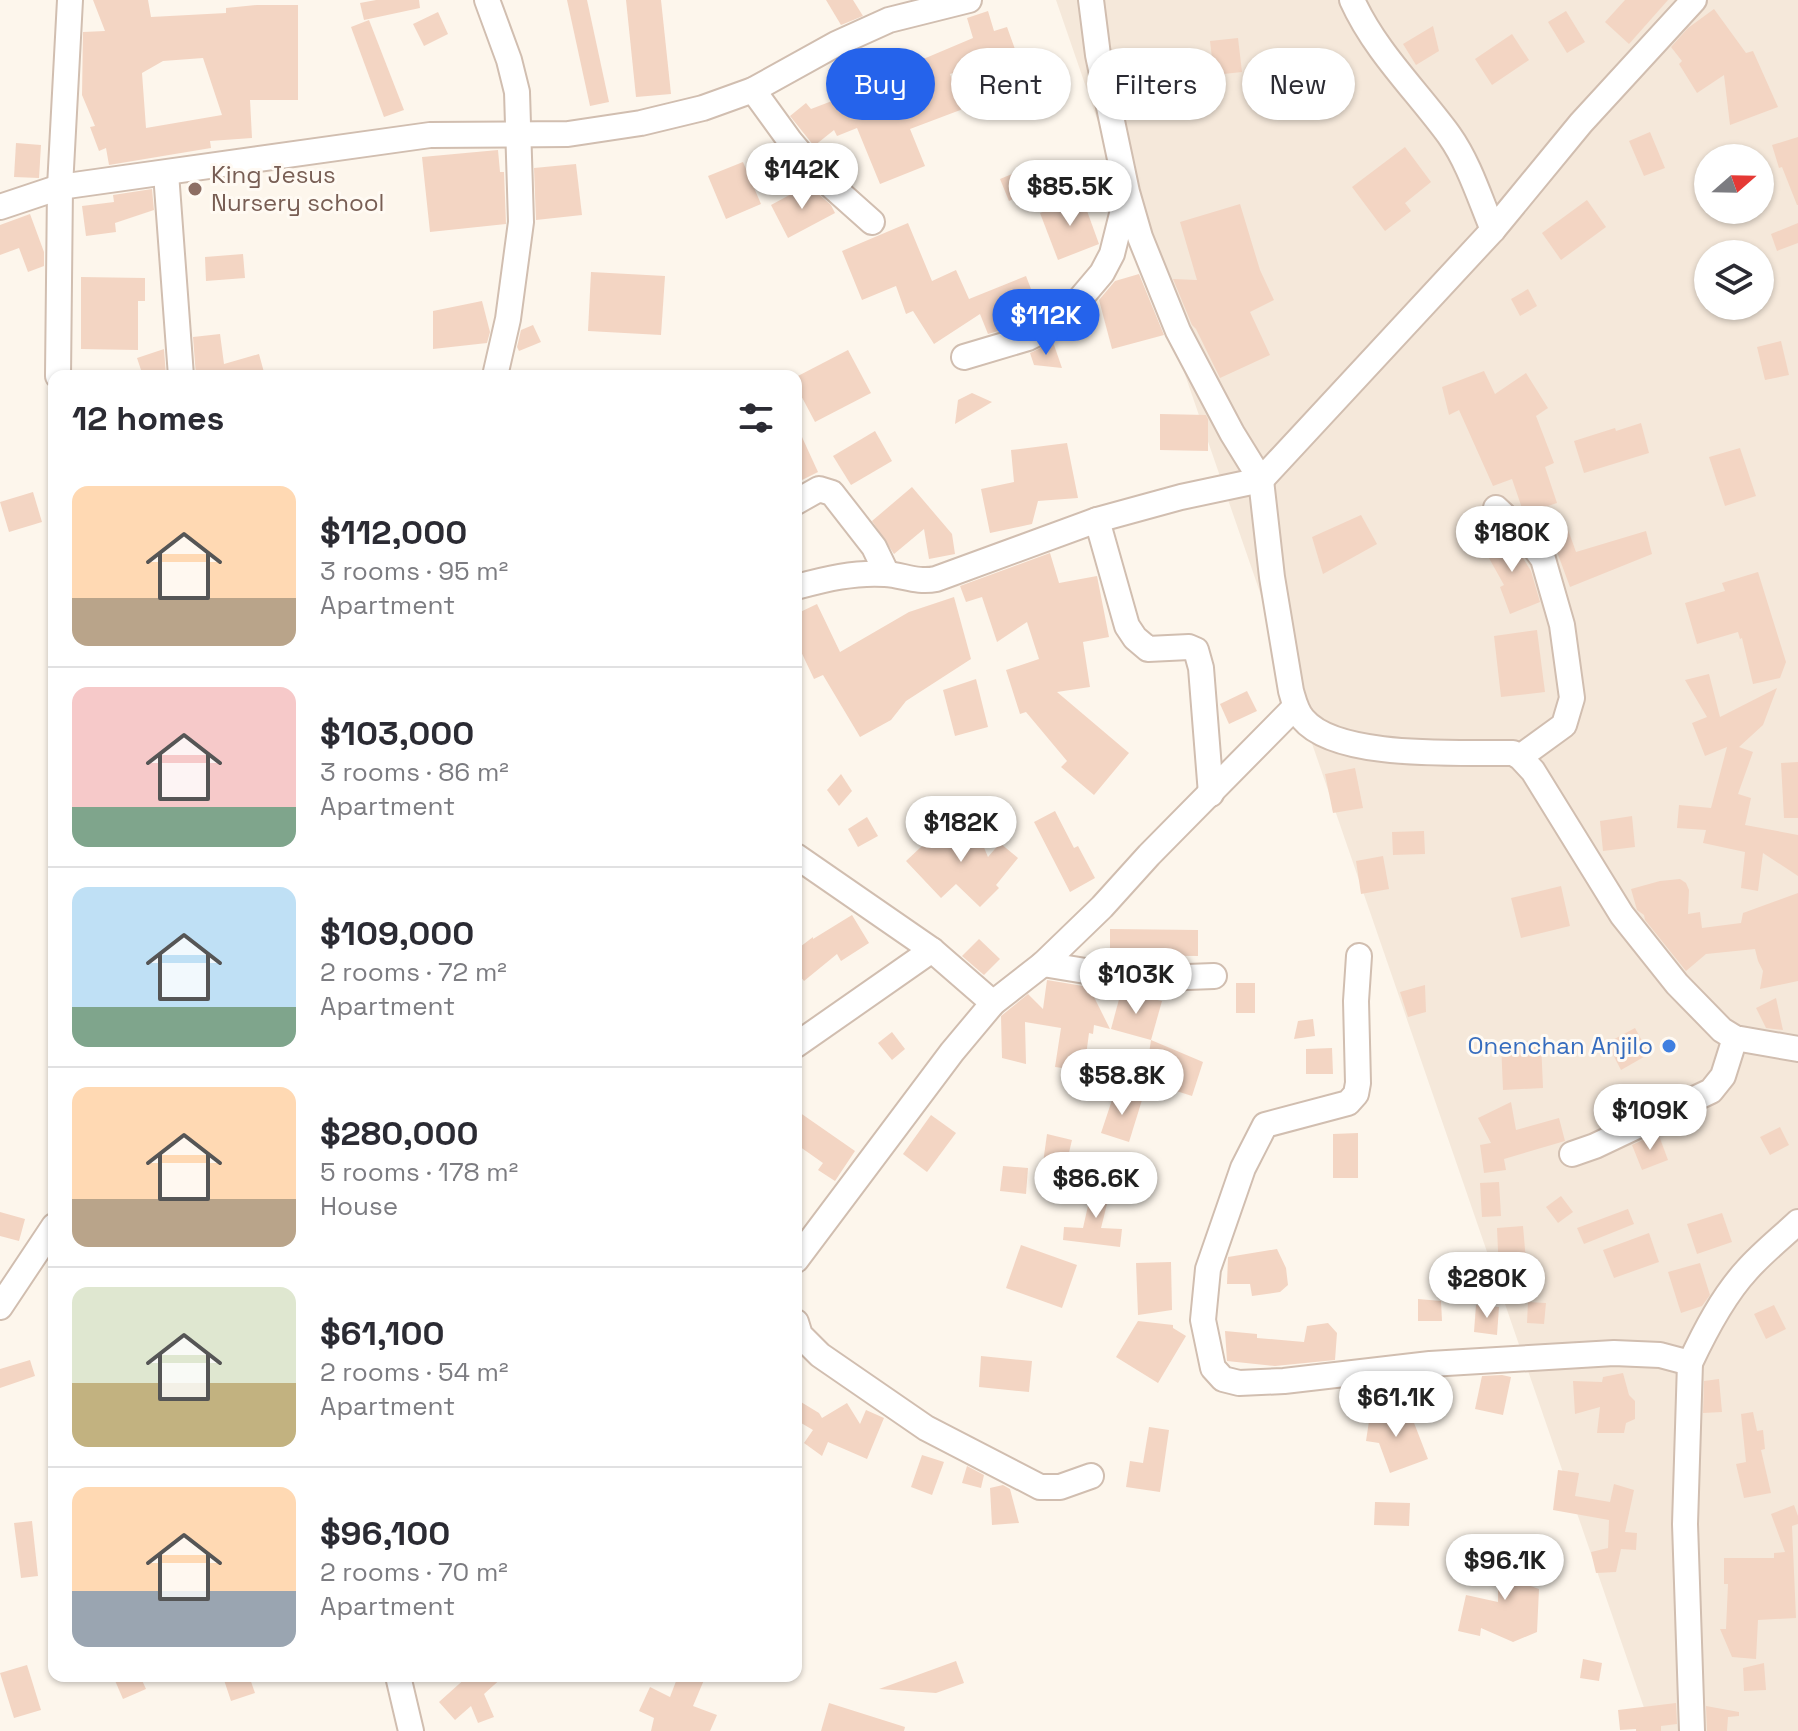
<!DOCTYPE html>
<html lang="en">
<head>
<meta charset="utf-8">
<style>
  body { margin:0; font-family:"Space Grotesk",sans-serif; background:#f7f7f7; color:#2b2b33; height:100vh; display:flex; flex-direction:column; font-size:30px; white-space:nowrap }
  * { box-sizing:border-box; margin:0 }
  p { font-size:26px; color:#7c7c81 }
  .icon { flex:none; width:44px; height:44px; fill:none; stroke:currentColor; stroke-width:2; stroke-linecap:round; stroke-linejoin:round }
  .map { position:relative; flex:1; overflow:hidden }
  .details { position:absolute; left:48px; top:370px; width:754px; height:1312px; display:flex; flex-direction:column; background:#fff; border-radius:16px; box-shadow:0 2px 6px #0004 }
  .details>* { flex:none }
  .hud { position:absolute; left:826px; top:48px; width:760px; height:72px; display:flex; gap:16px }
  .needle { width:52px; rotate:70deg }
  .controls { position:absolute; left:1694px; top:144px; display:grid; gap:16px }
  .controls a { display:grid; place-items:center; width:80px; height:80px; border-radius:50%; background:#fff; box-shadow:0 2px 6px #0004; font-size:40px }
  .price { position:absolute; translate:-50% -68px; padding:0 18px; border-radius:28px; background:#fff; color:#222; font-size:26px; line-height:52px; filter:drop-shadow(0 2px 4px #0008) }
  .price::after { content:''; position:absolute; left:50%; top:48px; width:24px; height:18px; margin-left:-12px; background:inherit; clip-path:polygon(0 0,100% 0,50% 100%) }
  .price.selected { background:#2563eb; color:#fff }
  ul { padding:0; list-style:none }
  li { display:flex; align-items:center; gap:24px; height:200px; padding:0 24px }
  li+li { border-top:2px solid #e1e1e2 }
  li span { display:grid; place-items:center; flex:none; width:224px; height:160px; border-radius:16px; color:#555 }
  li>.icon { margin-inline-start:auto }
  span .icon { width:96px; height:96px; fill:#fffc; stroke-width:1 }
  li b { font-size:34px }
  h2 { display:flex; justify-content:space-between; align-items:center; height:96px; padding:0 24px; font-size:34px }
  .chip { padding:0 28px; border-radius:36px; background:#fff; box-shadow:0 2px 6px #0004; font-size:28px; line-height:72px }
  .chip.selected { background:#2563eb; color:#fff }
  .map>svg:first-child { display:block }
  .residential { fill:#f5e8da; fill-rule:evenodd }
  .building { fill:#f3d5c3; fill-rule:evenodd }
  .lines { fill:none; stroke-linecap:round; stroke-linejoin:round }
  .minor-casing { stroke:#d1beb0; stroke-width:28 }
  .minor { stroke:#fff; stroke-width:24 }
  .education-dot { fill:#8d6e63; stroke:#fffaf3; stroke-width:3 }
  .shop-dot { fill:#3f7fe0; stroke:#fffaf3; stroke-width:3 }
  .labels { text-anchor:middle; stroke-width:6; stroke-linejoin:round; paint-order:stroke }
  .education-label { font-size:24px; fill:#785e54; stroke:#fffaf3; text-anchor:start }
  .shop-label { font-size:24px; fill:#366cbe; stroke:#fffaf3; text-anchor:end }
</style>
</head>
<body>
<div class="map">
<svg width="1798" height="1731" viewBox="0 0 1798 1731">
  <rect width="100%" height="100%" fill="#fdf6ec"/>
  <path class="residential" d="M1056,0H1798V1731H1652ZM1708,158H1760V210H1708ZM1708,254H1760V306H1708Z"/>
  <g class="building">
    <path d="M93,0H148L151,17L226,13V8L257,5H298V100H250L252,138L210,141L211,148L109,165L106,148L99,151L90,127L95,126L82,95L83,32L105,31ZM203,58L222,115L146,128L142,73L163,61Z"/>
    <polygon points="376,0 419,0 420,8 364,20 360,3"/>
    <polygon points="567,0 587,0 609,102 590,106"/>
    <polygon points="626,0 661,0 671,94 636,97"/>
    <polygon points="826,0 853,0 863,16 841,25"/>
    <polygon points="1625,0 1668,0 1629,44 1605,22"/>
    <polygon points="1714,9 1746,53 1753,51 1778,107 1730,125 1724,75 1697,93 1679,64 1682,61 1671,47 1688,28"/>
    <polygon points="988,11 994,31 1007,27 1034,102 994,118 988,101 1010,92 999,59 950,74 963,109 910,129 925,166 880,184 857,128 837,136 834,130 814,146 790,116 806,103 811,109 853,93 845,73 870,63 876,79 973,38 967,18"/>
    <polygon points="1566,11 1585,42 1567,53 1548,22"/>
    <polygon points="438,12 448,34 424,46 413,24"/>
    <polygon points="369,20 404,110 384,117 351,27"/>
    <polygon points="1433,26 1439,51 1416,65 1403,44"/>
    <polygon points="1512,34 1529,60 1492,85 1475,59"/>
    <polygon points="1238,38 1242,72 1214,75 1210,41"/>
    <polygon points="1160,57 1171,87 1205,78 1210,106 1159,113 1141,65"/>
    <polygon points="1650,132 1665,168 1644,176 1629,141"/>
    <polygon points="1798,137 1798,205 1797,205 1782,167 1779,168 1772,145"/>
    <polygon points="16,143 41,145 39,178 14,177"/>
    <polygon points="1405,147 1431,182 1405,203 1411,211 1385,231 1352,187"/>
    <polygon points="498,150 500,172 504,172 506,224 430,232 422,157"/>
    <polygon points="743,162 761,204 726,219 708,176"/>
    <polygon points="576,164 582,215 536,220 534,168"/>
    <polygon points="1024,169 1033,191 1009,201 1000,179"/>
    <polygon points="808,185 831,205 835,213 788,238 771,205"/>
    <polygon points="152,189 154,210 115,223 116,232 86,236 82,206 114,202 113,195"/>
    <polygon points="1082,197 1099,244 1058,260 1040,213"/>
    <polygon points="1587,200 1606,227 1561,260 1542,233"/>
    <polygon points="1240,204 1260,270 1274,300 1250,312 1270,355 1220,378 1196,329 1192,325 1173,279 1197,280 1180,222"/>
    <polygon points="30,214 44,252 44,266 28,272 19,248 0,255 0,225"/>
    <polygon points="908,223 932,281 956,270 969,299 1026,276 1041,315 1022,324 988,334 980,314 934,344 913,311 906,314 896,286 862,300 842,251"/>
    <polygon points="1798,223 1798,243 1777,251 1771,234"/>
    <polygon points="243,254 245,278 206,281 205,257"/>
    <polygon points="591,272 665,276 661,335 588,331"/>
    <polygon points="1139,274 1164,335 1112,349 1099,300 1115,281"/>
    <polygon points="81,277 145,278 145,301 138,301 138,350 81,349"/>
    <polygon points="1528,289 1537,306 1520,316 1511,299"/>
    <polygon points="482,301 490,332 487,343 433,349 433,311"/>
    <polygon points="533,325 541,342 519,351 517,347 521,330"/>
    <polygon points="220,334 224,364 259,354 265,376 196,376 193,337"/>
    <polygon points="1781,341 1789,375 1765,380 1757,347"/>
    <polygon points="1053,342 1062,368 1034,365 1030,353"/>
    <polygon points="164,349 166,376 143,376 137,358"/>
    <polygon points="848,350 871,393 815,422 796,386 796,377"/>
    <polygon points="1484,371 1495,394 1526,373 1548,408 1536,416 1554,463 1545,467 1557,503 1524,514 1512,479 1493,486 1459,410 1449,415 1442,387"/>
    <polygon points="972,393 992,402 955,424 958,400"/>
    <polygon points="1160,414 1206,415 1208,419 1208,451 1160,450"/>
    <polygon points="1641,423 1649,453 1584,473 1574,441 1615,428 1616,431"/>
    <polygon points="796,424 818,472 796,483"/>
    <polygon points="875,431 892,461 851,485 833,456"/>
    <polygon points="1067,443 1078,498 1038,501 1032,524 990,533 981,489 1014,482 1011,450"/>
    <polygon points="1740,448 1756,496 1725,506 1709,457"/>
    <polygon points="912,487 952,534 955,554 929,559 924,529 894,554 872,521"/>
    <polygon points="33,492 42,522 9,532 0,502"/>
    <polygon points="1361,515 1377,544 1323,574 1312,537"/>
    <polygon points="1563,516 1576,552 1646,531 1652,554 1570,587 1546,522"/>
    <polygon points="1499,532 1523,558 1531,571 1540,602 1510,614 1500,587 1504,585 1480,542"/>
    <polygon points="1050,553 1059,583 1097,576 1109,637 1083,642 1090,687 1057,692 1129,753 1094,795 1061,767 1067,761 1026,712 1020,714 1006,670 1039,659 1027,622 997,642 982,597 966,602 960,586"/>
    <polygon points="1758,572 1786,662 1780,678 1753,684 1742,638 1740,639 1738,632 1697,644 1685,603 1725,591 1722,583"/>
    <polygon points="954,597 971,659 906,701 891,720 860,737 823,675 814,679 796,641 796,614 817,604 840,652 909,612"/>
    <polygon points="1537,630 1545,692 1501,697 1494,636"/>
    <polygon points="1709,674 1720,717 1777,688 1763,725 1739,747 1753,752 1738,794 1751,798 1745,825 1798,835 1798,876 1763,853 1758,891 1741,888 1745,852 1703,843 1706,830 1677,828 1679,805 1711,808 1727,747 1705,756 1692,723 1707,717 1685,680"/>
    <polygon points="976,679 988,727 955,736 943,690"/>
    <polygon points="1247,691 1257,711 1229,724 1220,704"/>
    <polygon points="1798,762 1798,818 1784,818 1781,763"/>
    <polygon points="1355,768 1363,808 1333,813 1325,774"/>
    <polygon points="841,774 852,791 839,806 827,790"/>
    <polygon points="1055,811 1074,848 1078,846 1095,878 1070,892 1034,822"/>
    <polygon points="1632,816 1635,847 1603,851 1600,821"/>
    <polygon points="867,817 878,836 858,847 848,829"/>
    <polygon points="951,819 958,839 977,831 988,857 1000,843 1018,858 996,885 999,888 980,907 956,884 941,898 906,861"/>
    <polygon points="1424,831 1425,854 1393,855 1392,832"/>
    <polygon points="1383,856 1389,889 1361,894 1356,861"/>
    <polygon points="1680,879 1686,883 1689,890 1688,914 1700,912 1702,928 1741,923 1743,913 1798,893 1798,981 1760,989 1763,971 1758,961 1755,949 1706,954 1686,971 1645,920 1644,915 1637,910 1631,889 1660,881"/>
    <polygon points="1561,886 1570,926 1521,938 1511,898"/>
    <polygon points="852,915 869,943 841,961 837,954 804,981 796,971 796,950 813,937 813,939"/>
    <polygon points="1110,929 1198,930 1198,956 1110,955"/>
    <polygon points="979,939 1000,959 984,975 962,956"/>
    <polygon points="1047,980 1089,987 1110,1029 1094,1025 1093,1034 1089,1033 1084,1071 1055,1067 1061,1028 1025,1022 1026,1064 1002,1058 1001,1016 1028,994 1043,1009"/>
    <rect x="1236" y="983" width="19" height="30"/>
    <polygon points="1425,985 1426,1012 1408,1017 1400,992"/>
    <polygon points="1121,992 1162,1001 1151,1040 1111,1029"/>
    <polygon points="1776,998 1783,1030 1766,1028 1756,1008"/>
    <polygon points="1313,1019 1315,1036 1294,1039 1298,1021"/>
    <polygon points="1635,1028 1649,1054 1621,1070 1607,1043"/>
    <polygon points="892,1032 905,1049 892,1060 878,1043"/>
    <polygon points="1151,1040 1203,1062 1192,1096 1145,1081"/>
    <polygon points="1541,1041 1543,1088 1503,1090 1501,1043"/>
    <polygon points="1332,1048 1333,1074 1306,1074 1306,1049"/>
    <polygon points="1115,1091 1142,1100 1129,1142 1101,1133"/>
    <polygon points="1511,1102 1516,1130 1559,1118 1565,1141 1504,1159 1506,1170 1484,1173 1480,1145 1491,1143 1478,1118"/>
    <polygon points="796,1110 855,1151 835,1181 818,1170 823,1163 796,1144"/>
    <polygon points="931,1115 956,1133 927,1172 903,1154"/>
    <polygon points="1780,1127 1789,1145 1770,1155 1760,1137"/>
    <polygon points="1358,1133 1358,1178 1333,1178 1333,1134"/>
    <polygon points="1658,1133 1668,1160 1642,1170 1632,1145"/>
    <polygon points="1047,1134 1072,1140 1065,1169 1043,1163"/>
    <polygon points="1003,1166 1028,1168 1026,1194 1000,1191"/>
    <polygon points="1094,1179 1112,1184 1101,1228 1122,1229 1120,1247 1063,1240 1064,1227 1083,1228"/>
    <polygon points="1499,1182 1501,1216 1482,1217 1480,1183"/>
    <polygon points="1561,1196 1573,1212 1558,1223 1546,1207"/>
    <polygon points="1628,1209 1634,1224 1584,1244 1577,1228"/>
    <polygon points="0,1212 25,1219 19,1241 0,1236"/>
    <polygon points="1722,1213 1732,1242 1697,1254 1687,1224"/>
    <polygon points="1523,1226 1527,1272 1499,1273 1497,1228"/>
    <polygon points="1649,1233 1659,1262 1614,1278 1603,1250"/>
    <polygon points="1021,1245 1077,1265 1062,1308 1006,1288"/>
    <polygon points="1277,1249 1286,1268 1288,1285 1280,1292 1252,1296 1250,1284 1227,1284 1228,1257"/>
    <polygon points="1171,1262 1172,1310 1138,1315 1136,1263"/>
    <polygon points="1700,1263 1710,1295 1702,1306 1681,1313 1668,1272"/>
    <polygon points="1418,1299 1441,1301 1442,1321 1418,1321"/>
    <polygon points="1528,1302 1546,1303 1544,1324 1527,1323"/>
    <polygon points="1476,1305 1499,1307 1497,1335 1474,1332"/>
    <polygon points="1774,1305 1786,1329 1766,1339 1754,1314"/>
    <polygon points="1138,1321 1173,1325 1173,1328 1186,1336 1158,1383 1116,1357"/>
    <polygon points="1328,1323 1337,1333 1335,1360 1275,1366 1227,1361 1225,1331 1257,1334 1257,1338 1304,1342 1307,1326"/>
    <polygon points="981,1356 1032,1361 1029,1392 979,1387"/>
    <polygon points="30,1360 35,1376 0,1388 0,1369"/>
    <polygon points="1623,1373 1629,1395 1635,1401 1635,1419 1626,1423 1624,1433 1597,1433 1600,1407 1575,1414 1573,1381 1602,1382 1603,1377"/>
    <polygon points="1502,1375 1511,1377 1503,1415 1475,1409 1482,1376"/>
    <polygon points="1719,1379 1722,1412 1703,1413 1704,1381"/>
    <polygon points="1410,1382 1432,1384 1430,1412 1407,1410"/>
    <polygon points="796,1399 819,1413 822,1418 847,1403 860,1424 866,1410 884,1418 867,1459 828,1442 822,1456 804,1443 813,1430 796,1420"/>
    <polygon points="1371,1408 1411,1415 1428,1459 1390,1473 1379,1443 1366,1441"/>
    <polygon points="1753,1412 1757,1431 1763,1430 1765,1449 1761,1450 1771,1493 1744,1498 1736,1464 1746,1462 1741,1414"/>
    <polygon points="1149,1427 1169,1430 1160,1492 1126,1487 1130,1461 1143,1463"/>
    <polygon points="922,1455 944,1462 932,1495 911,1487"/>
    <polygon points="967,1466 984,1475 981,1488 962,1483"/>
    <polygon points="1558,1470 1579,1473 1575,1496 1610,1502 1614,1484 1634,1490 1625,1532 1637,1533 1636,1550 1621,1549 1616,1572 1596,1573 1591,1552 1608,1548 1609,1520 1553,1510"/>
    <polygon points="1003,1485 1010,1489 1019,1523 992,1525 990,1488"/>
    <polygon points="1375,1502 1410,1503 1409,1526 1374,1525"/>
    <polygon points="1794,1505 1798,1516 1798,1524 1792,1526 1796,1618 1758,1620 1756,1659 1732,1657 1720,1629 1726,1629 1728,1584 1724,1584 1724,1558 1774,1558 1774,1553 1785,1552 1771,1514"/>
    <polygon points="32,1521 38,1576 21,1578 14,1523"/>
    <polygon points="1498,1548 1525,1548 1525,1584 1539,1589 1537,1632 1513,1642 1481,1628 1480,1636 1458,1631 1466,1595 1498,1602"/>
    <polygon points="1583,1659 1602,1663 1599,1681 1580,1678"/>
    <polygon points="956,1661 964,1683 936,1693 879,1689"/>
    <polygon points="1764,1663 1766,1690 1744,1691 1743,1668"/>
    <polygon points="27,1665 41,1710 14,1718 0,1673"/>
    <polygon points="113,1676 140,1676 146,1689 123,1699"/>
    <polygon points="236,1676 249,1676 255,1693 231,1701 224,1680"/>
    <polygon points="468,1676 504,1676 484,1694 494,1717 478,1723 471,1706 455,1720 439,1702"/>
    <polygon points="678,1676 694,1676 704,1680 693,1706 717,1715 710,1731 651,1731 654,1718 639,1711 650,1687 670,1697"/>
    <polygon points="829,1703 905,1727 904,1731 821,1731"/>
    <polygon points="1676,1703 1677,1724 1661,1726 1661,1731 1636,1731 1636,1729 1620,1730 1618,1710"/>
    <polygon points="1706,1706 1739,1712 1739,1716 1728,1717 1727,1731 1707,1731"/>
  </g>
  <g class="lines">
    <defs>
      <g id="minor">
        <polyline points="487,0 509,60 517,92 521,222 508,319 495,376"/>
        <path d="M1091,0L1098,55L1127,192L1140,237L1178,331L1232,433L1261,480L1272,577L1291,691C1294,701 1296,711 1303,719C1337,760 1462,752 1513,753L1520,757L1533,771L1622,915L1677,984L1722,1030L1735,1038L1798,1049"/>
        <path d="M1352,0C1375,51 1416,90 1449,135C1469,163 1480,199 1493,230"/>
        <polyline points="753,90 790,141 817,173 872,222"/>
        <polyline points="166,173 181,376"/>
        <polyline points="0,207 60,187 430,135 568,134 641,123 703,108 753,90 836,44 889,20 969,0"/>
        <polyline points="964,357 1028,338 1052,326 1080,299 1102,273 1112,254 1127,194"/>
        <polyline points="58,376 60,187 70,0"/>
        <polyline points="796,502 819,489 832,493 874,547 887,574"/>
        <polyline points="1496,508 1526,536 1543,559 1562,625 1572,698 1564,725 1520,757"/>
        <polyline points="1097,520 1127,626 1135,638 1148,649 1189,647 1196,650 1201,668 1211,794"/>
        <path d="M796,587C826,579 854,572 885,574C903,575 917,583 936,579L1097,520L1181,497L1261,480L1493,230L1581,123L1694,0"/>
        <polyline points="796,856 932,950 993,1003"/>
        <path d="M1359,956L1356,1001L1358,1083L1356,1094L1348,1103L1265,1125L1243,1168L1208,1269L1203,1320L1213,1368L1223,1379L1239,1383L1284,1381L1430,1364L1614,1353L1660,1355L1690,1363C1705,1331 1723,1296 1747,1270C1762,1253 1781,1238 1798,1222"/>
        <polyline points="1043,964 1134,979 1214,976"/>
        <polyline points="796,1045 932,950"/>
        <polyline points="1572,1154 1595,1146 1711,1091 1723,1076 1735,1038"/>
        <polyline points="796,1260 952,1052 993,1003 1043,964 1102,907 1149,855 1295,707"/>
        <polyline points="0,1307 54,1226"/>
        <polyline points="796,1322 800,1335 820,1355 926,1428 1040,1487 1060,1487 1091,1476"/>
        <polyline points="1690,1363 1685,1524 1692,1731"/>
        <polyline points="398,1676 411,1731"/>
      </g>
    </defs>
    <use href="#minor" class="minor-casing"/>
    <use href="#minor" class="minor"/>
  </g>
  <circle class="education-dot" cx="195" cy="189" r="8"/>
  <circle class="shop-dot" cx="1669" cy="1046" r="8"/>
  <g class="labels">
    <g class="education-label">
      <text x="211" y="183">King Jesus<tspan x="211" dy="28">Nursery school</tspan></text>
    </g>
    <g class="shop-label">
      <text x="1653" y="1054">Onenchan Anjilo</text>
    </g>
  </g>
</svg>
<div class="controls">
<a><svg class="needle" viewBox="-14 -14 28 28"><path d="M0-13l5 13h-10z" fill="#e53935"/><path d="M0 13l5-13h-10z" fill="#7c7c81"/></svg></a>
<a><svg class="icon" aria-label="layers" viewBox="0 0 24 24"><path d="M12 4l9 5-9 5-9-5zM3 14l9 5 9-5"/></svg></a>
</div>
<b class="price" style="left:802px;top:211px">$142K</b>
<b class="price" style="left:1070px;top:228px">$85.5K</b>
<b class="price selected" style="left:1046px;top:357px">$112K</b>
<b class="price" style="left:1512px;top:574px">$180K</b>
<b class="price" style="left:961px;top:864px">$182K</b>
<b class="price" style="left:1136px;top:1016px">$103K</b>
<b class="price" style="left:1122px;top:1117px">$58.8K</b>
<b class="price" style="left:1650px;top:1152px">$109K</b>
<b class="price" style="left:1096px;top:1220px">$86.6K</b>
<b class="price" style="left:1487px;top:1320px">$280K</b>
<b class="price" style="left:1396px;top:1439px">$61.1K</b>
<b class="price" style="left:1505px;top:1602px">$96.1K</b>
<div class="hud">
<a class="chip selected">Buy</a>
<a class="chip">Rent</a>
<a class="chip">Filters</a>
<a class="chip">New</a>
</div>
<section class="details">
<h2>12 homes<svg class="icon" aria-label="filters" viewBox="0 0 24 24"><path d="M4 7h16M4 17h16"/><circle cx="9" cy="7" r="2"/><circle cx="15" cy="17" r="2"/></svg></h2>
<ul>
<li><span style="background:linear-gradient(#ffd9b3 70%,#b9a48a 0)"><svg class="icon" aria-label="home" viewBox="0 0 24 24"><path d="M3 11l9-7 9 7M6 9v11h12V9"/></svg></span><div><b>$112,000</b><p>3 rooms · 95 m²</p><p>Apartment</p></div></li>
<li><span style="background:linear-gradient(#f6c9c9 75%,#7fa58c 0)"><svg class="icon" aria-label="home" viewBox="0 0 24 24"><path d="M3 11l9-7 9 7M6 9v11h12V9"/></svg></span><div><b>$103,000</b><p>3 rooms · 86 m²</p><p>Apartment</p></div></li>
<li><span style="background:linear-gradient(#bfe0f5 75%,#7fa58c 0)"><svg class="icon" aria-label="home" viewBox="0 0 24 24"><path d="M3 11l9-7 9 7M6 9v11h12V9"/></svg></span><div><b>$109,000</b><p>2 rooms · 72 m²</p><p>Apartment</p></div></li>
<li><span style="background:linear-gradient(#ffd9b3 70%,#b9a48a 0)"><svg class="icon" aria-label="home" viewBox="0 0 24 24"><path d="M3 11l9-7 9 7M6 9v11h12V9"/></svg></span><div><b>$280,000</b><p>5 rooms · 178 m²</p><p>House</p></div></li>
<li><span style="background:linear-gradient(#dfe7d0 60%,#c2b280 0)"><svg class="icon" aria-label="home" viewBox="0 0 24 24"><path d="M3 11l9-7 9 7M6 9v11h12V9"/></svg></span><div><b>$61,100</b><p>2 rooms · 54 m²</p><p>Apartment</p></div></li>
<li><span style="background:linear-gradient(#ffd9b3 65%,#9aa5b1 0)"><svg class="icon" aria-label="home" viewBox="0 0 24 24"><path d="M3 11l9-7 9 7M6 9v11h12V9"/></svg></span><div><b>$96,100</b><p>2 rooms · 70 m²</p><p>Apartment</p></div></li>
</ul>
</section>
</div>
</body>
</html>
